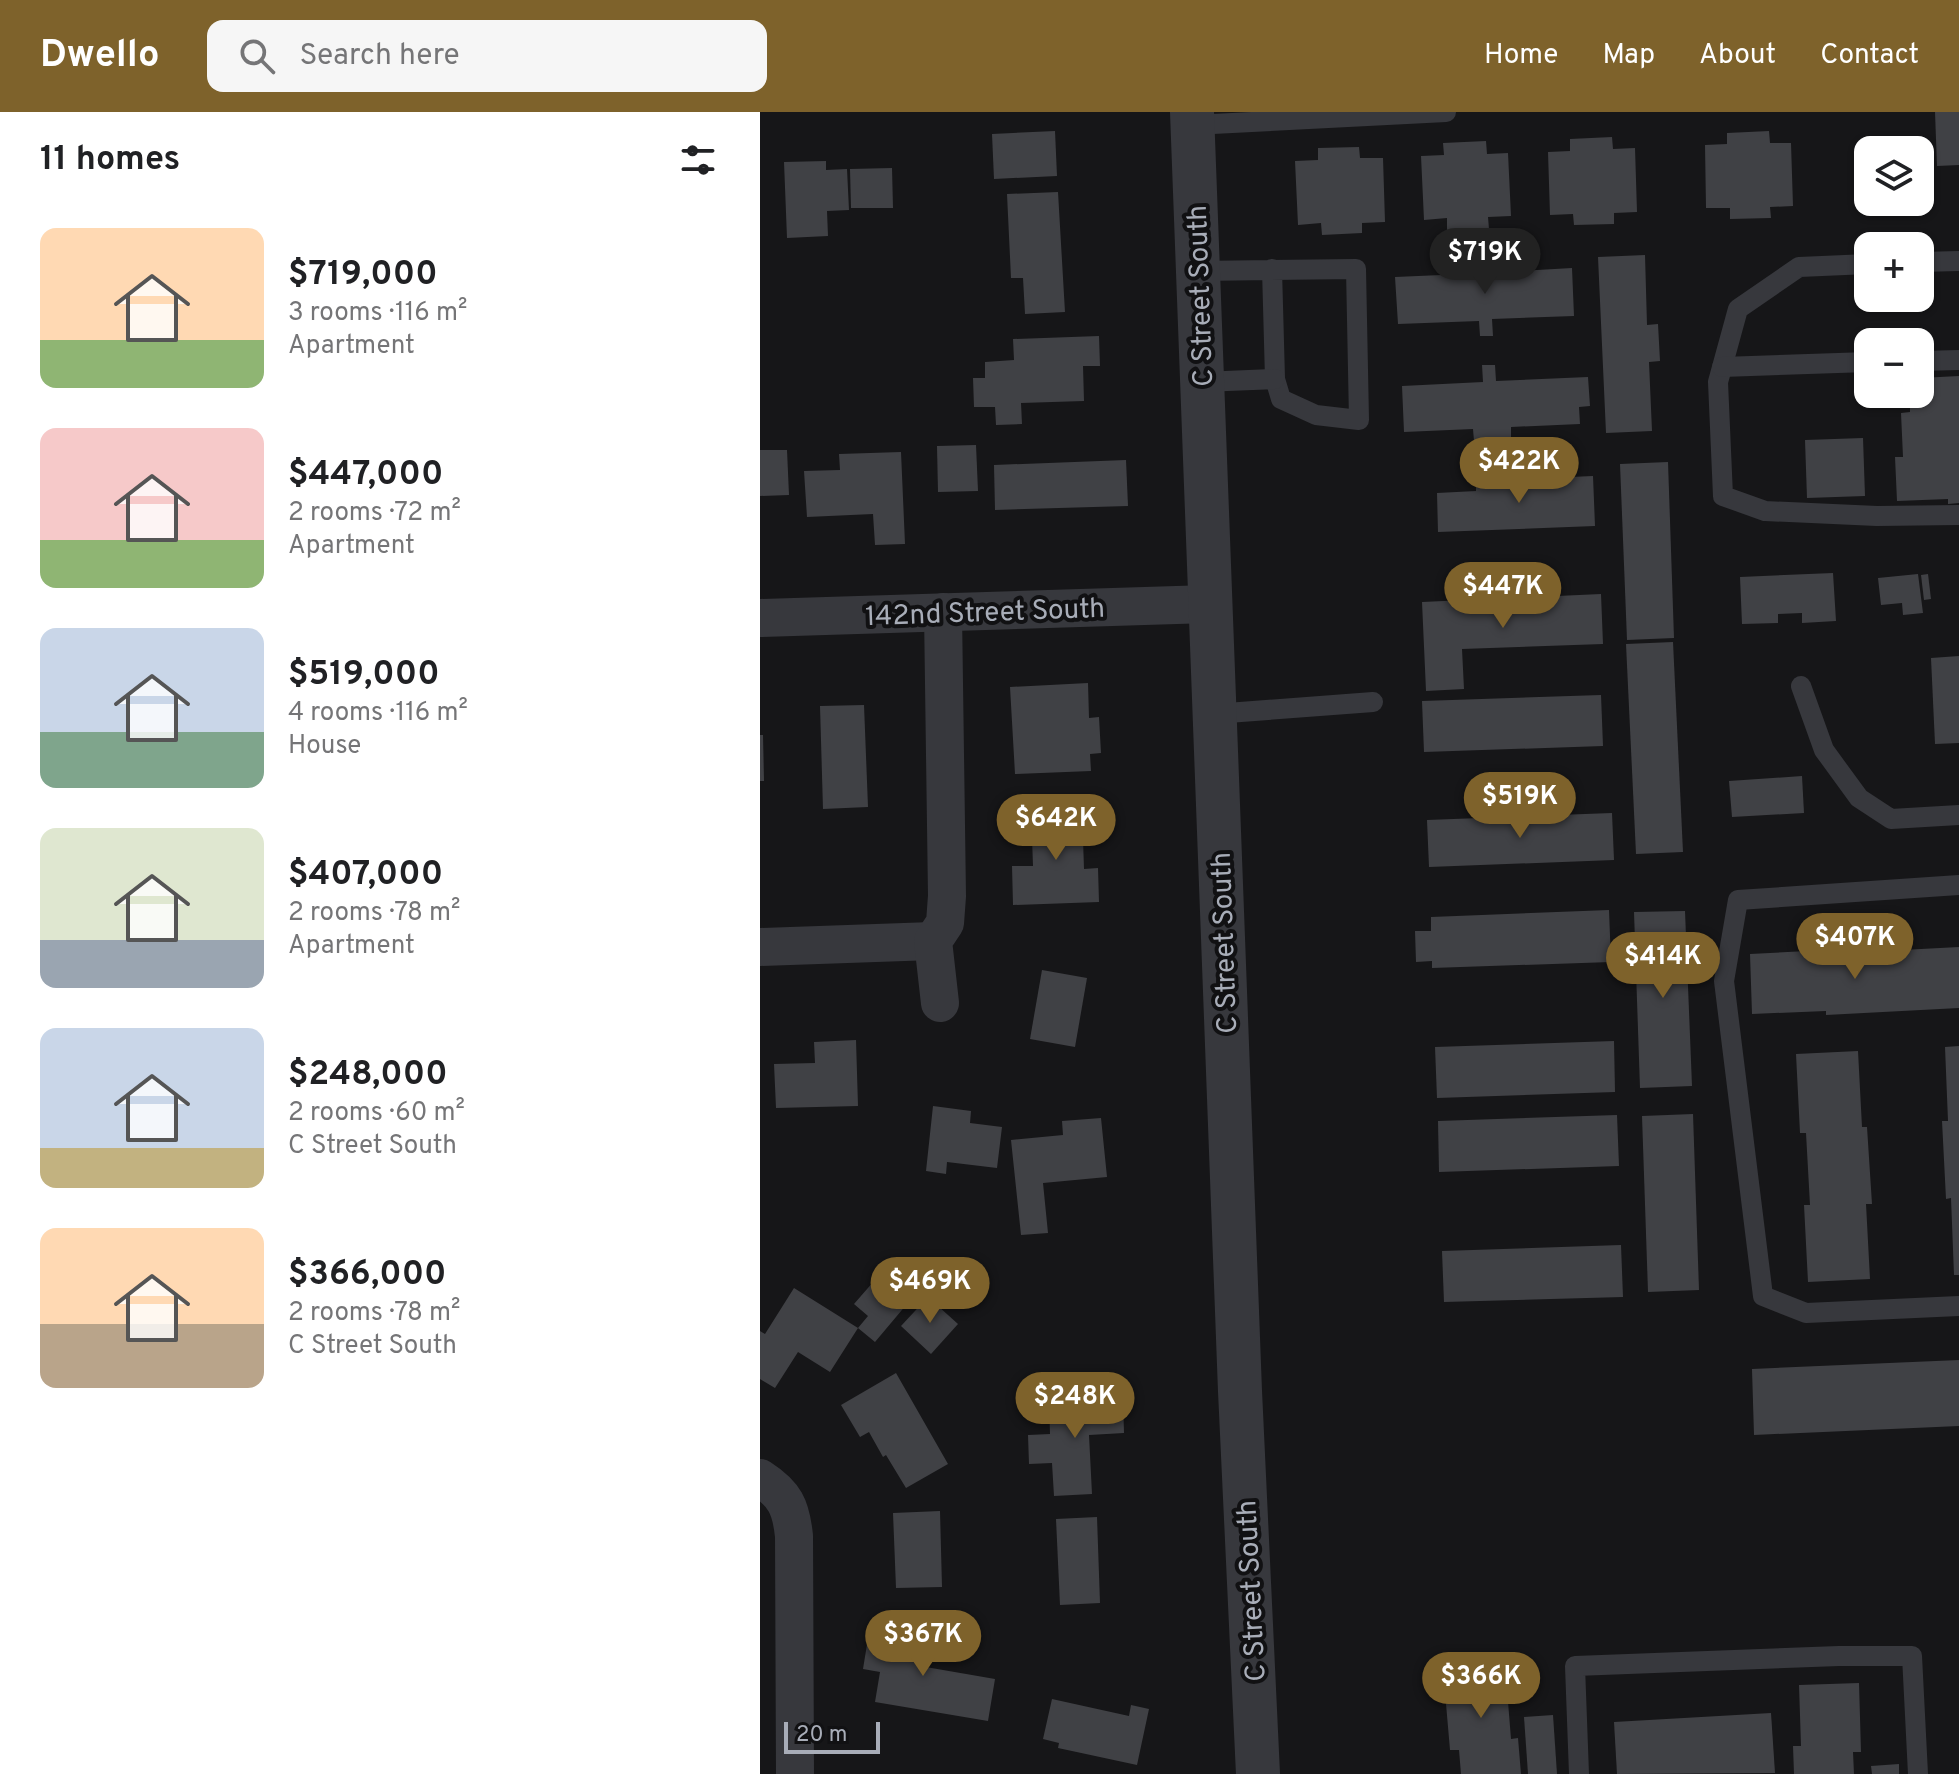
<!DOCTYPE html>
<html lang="en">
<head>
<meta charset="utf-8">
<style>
  body { margin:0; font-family:Overpass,sans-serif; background:#f6f6f6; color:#202124; height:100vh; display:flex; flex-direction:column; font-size:30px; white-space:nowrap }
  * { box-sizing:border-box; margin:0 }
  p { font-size:26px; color:#757577 }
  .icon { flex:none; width:44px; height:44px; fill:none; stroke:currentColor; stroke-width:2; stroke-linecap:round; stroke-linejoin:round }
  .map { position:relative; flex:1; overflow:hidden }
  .drawer { display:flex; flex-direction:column; background:#fff; width:760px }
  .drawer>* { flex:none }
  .buttons { position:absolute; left:1094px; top:24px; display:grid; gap:16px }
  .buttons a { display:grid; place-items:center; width:80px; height:80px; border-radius:16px; background:#fff; box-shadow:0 2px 6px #0004; font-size:40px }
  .scale { position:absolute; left:24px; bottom:20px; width:96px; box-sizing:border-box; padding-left:8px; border:4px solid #a8adb8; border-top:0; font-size:22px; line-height:28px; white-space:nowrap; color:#a8adb8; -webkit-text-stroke:6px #111113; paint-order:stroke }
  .price { position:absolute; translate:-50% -68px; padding:0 18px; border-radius:28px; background:#7e622b; color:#fff; font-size:26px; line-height:52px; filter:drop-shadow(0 2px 4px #0008) }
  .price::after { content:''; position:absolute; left:50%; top:48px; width:24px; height:18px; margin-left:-12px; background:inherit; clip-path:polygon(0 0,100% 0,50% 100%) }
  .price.active { background:#222; color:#fff }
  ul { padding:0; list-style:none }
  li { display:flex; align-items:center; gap:24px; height:200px; padding:0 40px }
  li span { display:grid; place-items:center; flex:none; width:224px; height:160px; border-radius:16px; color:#555 }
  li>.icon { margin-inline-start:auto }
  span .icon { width:96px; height:96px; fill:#fffc; stroke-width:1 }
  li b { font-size:34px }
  h2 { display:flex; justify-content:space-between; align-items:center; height:96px; padding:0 40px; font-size:34px }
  header { display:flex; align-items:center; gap:48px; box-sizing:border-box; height:112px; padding:0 40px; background:#7e622b; color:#fff }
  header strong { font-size:38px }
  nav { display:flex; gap:44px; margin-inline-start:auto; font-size:28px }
  .search { width:560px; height:72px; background:#f6f6f6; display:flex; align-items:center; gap:20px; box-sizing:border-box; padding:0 28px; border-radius:16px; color:#757577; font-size:30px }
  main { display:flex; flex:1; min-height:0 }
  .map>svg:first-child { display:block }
  .building { fill:#404145 }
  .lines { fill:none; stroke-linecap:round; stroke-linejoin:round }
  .service { stroke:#37383d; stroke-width:20 }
  .minor { stroke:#37383d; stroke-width:38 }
  .tertiary { stroke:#37383d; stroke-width:44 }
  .labels { text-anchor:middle; stroke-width:8; stroke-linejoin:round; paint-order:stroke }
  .street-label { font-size:28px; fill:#a8adb8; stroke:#111113 }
</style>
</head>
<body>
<header>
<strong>Dwello</strong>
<div class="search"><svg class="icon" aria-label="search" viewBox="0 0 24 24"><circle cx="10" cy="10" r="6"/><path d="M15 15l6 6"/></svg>Search here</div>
<nav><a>Home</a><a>Map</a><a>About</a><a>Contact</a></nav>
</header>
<main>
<section class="drawer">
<h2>11 homes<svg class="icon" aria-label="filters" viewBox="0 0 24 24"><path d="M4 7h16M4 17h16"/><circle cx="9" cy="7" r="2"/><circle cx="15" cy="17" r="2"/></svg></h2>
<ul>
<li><span style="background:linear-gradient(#ffd9b3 70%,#8fb573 0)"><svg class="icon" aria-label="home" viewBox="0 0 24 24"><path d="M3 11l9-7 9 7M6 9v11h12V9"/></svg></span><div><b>$719,000</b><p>3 rooms · 116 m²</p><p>Apartment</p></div></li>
<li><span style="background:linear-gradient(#f6c9c9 70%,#8fb573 0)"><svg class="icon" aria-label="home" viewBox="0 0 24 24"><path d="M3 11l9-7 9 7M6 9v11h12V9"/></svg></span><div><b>$447,000</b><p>2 rooms · 72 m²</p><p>Apartment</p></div></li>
<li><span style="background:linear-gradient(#c9d6e8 65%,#7fa58c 0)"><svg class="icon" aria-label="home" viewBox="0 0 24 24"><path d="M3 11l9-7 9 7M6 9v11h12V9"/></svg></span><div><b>$519,000</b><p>4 rooms · 116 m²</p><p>House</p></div></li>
<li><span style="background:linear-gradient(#dfe7d0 70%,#9aa5b1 0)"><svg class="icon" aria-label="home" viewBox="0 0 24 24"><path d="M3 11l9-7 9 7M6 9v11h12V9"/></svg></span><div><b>$407,000</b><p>2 rooms · 78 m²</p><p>Apartment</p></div></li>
<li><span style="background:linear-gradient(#c9d6e8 75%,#c2b280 0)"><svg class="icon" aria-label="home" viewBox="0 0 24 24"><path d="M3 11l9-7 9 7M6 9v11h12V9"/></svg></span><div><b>$248,000</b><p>2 rooms · 60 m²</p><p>C Street South</p></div></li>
<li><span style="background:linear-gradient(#ffd9b3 60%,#b9a48a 0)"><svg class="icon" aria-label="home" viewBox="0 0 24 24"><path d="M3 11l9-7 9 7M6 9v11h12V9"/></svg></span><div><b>$366,000</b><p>2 rooms · 78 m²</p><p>C Street South</p></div></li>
</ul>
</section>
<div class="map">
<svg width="1199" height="1662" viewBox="0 0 1199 1662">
  <rect width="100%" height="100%" fill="#161618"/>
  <g class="building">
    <polygon points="1175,0 1199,0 1199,53 1177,54"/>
    <polygon points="295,19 297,64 234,67 232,22"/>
    <polygon points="1009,19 1010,31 1031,31 1033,94 1010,95 1011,106 970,107 970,96 946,96 945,33 967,32 967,21"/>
    <polygon points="852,25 853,37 875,36 877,100 854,101 854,112 814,113 813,102 790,103 788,40 810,39 810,27"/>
    <polygon points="726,29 727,42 748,41 751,104 728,105 729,117 687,119 687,106 664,108 661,44 684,43 683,31"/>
    <polygon points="599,35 600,46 623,46 625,110 602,111 602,121 562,123 561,111 538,113 535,49 558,48 558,36"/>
    <polygon points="66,49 66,58 87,57 89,98 67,99 68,124 27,126 24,50"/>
    <polygon points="132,56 133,96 91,96 90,57"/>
    <polygon points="298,80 305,200 265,202 263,166 251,166 247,82"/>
    <polygon points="885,143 887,213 898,212 900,249 889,250 892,319 846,321 838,145"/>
    <polygon points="742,148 742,160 812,156 814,204 732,207 733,224 720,224 719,209 638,212 635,165 704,162 704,150"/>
    <polygon points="339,224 340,254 323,254 324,289 261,291 262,312 236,313 235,295 214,295 213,266 225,266 225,250 254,248 253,227"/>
    <polygon points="722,253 735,253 736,269 828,265 830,294 819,295 820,312 751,315 751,327 714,329 713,317 644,320 642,274 723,270"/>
    <polygon points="1199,264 1199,391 1188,392 1188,387 1137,389 1135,345 1143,345 1141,301 1150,300 1150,282 1160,282 1160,266"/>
    <polygon points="1103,326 1105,384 1047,386 1045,328"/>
    <polygon points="216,333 218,379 178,380 177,334"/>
    <polygon points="0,338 27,338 29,383 0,384"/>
    <polygon points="141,340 145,432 115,433 113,402 47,405 44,359 80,358 79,342"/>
    <polygon points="366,348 368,394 235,398 234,353"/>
    <polygon points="908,350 914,526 867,528 860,352"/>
    <polygon points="833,364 835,414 678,420 677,381 716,379 716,369"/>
    <polygon points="1073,461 1076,509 1042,511 1042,501 1018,502 1018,511 982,512 980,465"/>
    <polygon points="1158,462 1163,501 1143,503 1142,491 1121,493 1118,466"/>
    <polygon points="1168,462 1171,487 1164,488 1161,463"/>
    <polygon points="841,482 843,532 702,537 704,577 666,579 662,490"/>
    <polygon points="913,530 923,740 876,742 866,532"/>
    <polygon points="1199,544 1199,631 1175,632 1171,546"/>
    <polygon points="328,571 329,606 339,605 341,641 330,642 331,659 255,662 250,575"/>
    <polygon points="841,583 843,634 664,640 662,589"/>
    <polygon points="104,593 108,695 63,697 60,594"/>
    <polygon points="0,623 3,623 4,669 0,669"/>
    <polygon points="1042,664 1044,701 972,705 969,669"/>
    <polygon points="322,696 324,757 338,756 339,790 253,793 252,754 273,754 271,698"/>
    <polygon points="852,701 854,748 669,755 667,708"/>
    <polygon points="849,798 851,850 672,856 672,849 656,850 655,819 671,819 671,805"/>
    <polygon points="925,799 932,974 880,976 874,800"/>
    <polygon points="1199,835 1199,896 1066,903 1066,899 992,902 990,842 1066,838 1066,842"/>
    <polygon points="282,858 327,866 315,935 270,927"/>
    <polygon points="96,928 98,994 16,996 14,952 55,951 54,930"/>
    <polygon points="854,929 855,980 677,986 675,935"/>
    <polygon points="1199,934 1199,1163 1194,1163 1191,1086 1186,1087 1182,1009 1188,1009 1185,935"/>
    <polygon points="1098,939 1102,1015 1107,1015 1112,1092 1106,1092 1110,1167 1048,1170 1044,1093 1050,1093 1046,1021 1040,1021 1036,942"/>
    <polygon points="173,994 211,999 210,1011 242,1015 237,1056 187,1050 186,1062 166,1059"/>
    <polygon points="933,1002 939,1178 888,1180 882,1004"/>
    <polygon points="857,1003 859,1054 679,1060 678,1009"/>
    <polygon points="341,1006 347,1065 283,1071 288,1121 261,1123 251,1028 303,1023 302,1009"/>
    <polygon points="861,1133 863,1185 684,1190 682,1139"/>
    <polygon points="121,1161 152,1186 115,1230 98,1216 108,1204 94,1192"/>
    <polygon points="34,1176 98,1216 70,1260 38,1240 15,1276 0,1267 0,1219 5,1222"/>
    <polygon points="168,1185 198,1212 171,1242 141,1214"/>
    <polygon points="1199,1248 1199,1314 994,1323 992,1257"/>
    <polygon points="136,1261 188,1352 146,1376 126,1343 123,1345 109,1320 100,1325 81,1293"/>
    <polygon points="363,1285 364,1321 329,1323 332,1382 294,1384 292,1351 269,1352 268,1323 290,1322 289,1288"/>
    <polygon points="180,1399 182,1475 136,1476 133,1401"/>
    <polygon points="337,1405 340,1491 300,1493 296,1407"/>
    <polygon points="110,1514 166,1524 160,1554 235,1567 228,1609 115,1590 120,1560 103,1557"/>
    <polygon points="745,1552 751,1627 758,1626 761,1662 701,1662 699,1638 690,1638 683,1557"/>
    <polygon points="1099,1571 1101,1640 1093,1640 1094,1662 1034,1662 1033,1634 1041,1634 1039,1573"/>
    <polygon points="292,1587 369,1604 371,1593 389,1597 377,1653 298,1636 299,1631 283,1627"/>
    <polygon points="1011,1601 1015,1661 857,1662 854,1610"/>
    <polygon points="793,1603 797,1662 768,1662 764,1605"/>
    <polygon points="1139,1652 1139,1662 1112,1662 1111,1654"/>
  </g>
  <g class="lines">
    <g class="service">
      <polyline points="433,13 686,0"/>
      <polyline points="1160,150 1199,149"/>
      <polyline points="1108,152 1039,155 978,197 958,270 963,384 1005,399 1117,404 1199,403"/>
      <polyline points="438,159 596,157 599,308 556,303 521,287 515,267 512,157"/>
      <polyline points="1160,249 1199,248"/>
      <polyline points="962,255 1108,250"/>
      <polyline points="442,270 515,267"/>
      <polyline points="1041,574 1064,638 1099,686 1131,707 1199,703"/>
      <polyline points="454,602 613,590"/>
      <polyline points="1199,773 978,788 964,869 1003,1184 1046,1201 1199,1194"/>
      <polyline points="819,1662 815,1554 1079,1544 1152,1544 1158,1662"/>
    </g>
    <g class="minor">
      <polyline points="0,506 449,492"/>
      <polyline points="0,835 173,829"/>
      <polyline points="180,891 173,829 185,811 187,784 183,500"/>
      <path d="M0,1366C25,1382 31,1395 34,1424L35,1662"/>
    </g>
    <polyline class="tertiary" points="432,0 480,1279 498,1662"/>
  </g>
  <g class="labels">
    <g class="street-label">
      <text transform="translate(439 184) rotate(-92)" y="10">C Street South</text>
      <text transform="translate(225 499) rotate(-2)" y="10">142nd Street South</text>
      <text transform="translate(463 831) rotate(-92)" y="10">C Street South</text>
      <text transform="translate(490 1479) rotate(-93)" y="10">C Street South</text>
    </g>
  </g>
</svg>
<div class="buttons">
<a><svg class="icon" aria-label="layers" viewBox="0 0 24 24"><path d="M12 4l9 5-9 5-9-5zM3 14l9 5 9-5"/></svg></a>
<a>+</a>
<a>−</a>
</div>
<div class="scale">20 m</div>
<b class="price active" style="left:725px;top:184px">$719K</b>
<b class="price" style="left:759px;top:393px">$422K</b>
<b class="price" style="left:743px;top:518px">$447K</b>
<b class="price" style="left:760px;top:728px">$519K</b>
<b class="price" style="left:296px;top:750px">$642K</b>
<b class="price" style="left:1095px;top:869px">$407K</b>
<b class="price" style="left:903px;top:888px">$414K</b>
<b class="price" style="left:170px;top:1213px">$469K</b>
<b class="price" style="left:315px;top:1328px">$248K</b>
<b class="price" style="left:163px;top:1566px">$367K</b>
<b class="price" style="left:721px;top:1608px">$366K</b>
</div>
</main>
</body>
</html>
